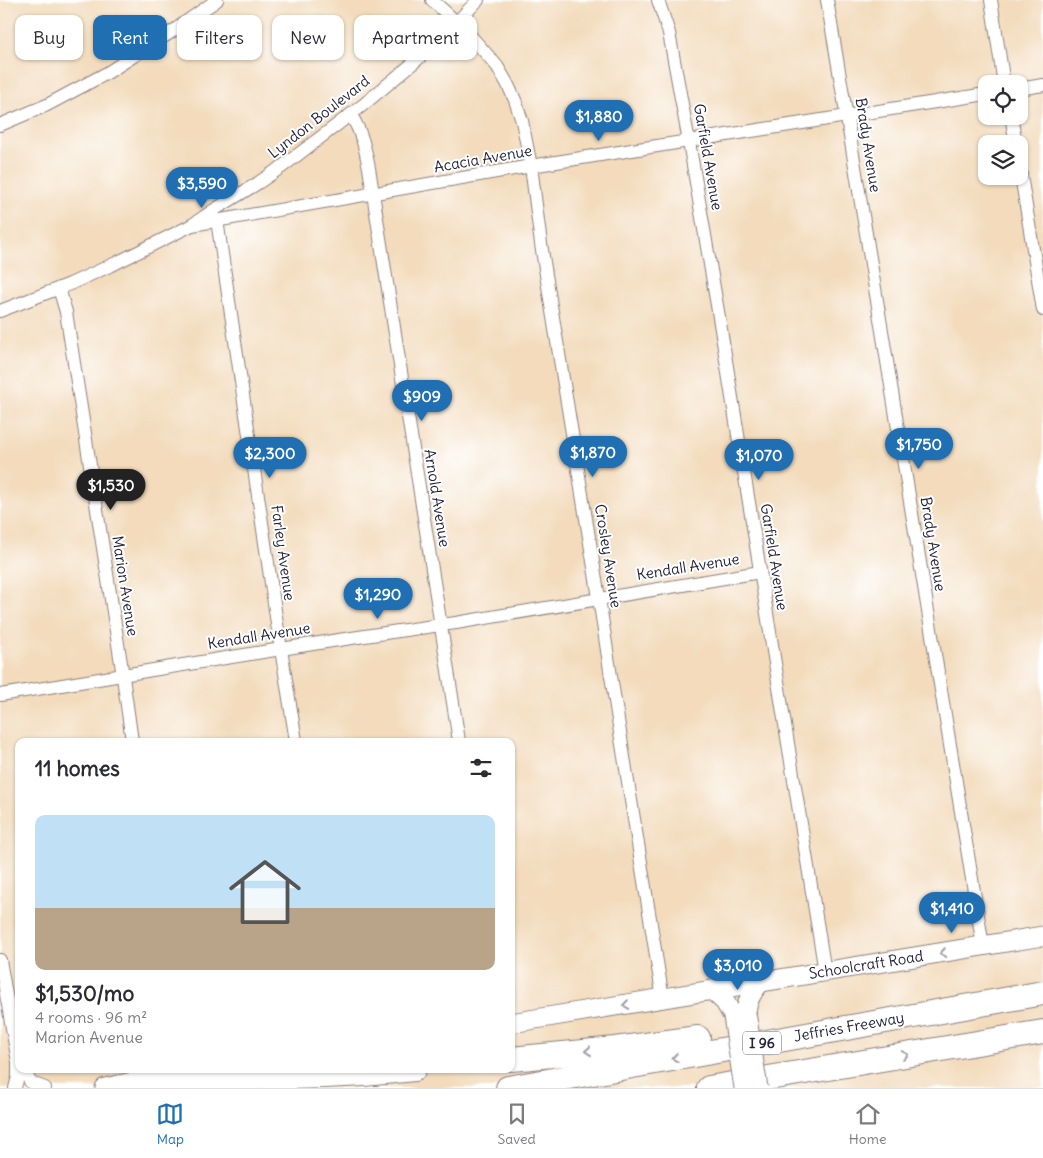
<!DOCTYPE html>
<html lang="en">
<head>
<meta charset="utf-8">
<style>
  body { margin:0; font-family:Delius,sans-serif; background:#f7f7f7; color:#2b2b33; height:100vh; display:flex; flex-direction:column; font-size:19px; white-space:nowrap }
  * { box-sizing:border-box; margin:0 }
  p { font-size:16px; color:#7c7c81 }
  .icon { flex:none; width:28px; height:28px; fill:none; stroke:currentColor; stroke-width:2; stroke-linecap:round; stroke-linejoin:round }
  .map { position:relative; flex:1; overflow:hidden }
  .drawer { position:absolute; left:15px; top:738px; width:500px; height:335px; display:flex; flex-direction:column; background:#fff; border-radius:10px; box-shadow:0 1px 4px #0004 }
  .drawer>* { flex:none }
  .top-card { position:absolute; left:15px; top:15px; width:500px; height:45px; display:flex; gap:10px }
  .controls { position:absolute; left:978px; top:75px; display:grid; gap:10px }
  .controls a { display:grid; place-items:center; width:50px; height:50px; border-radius:10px; background:#fff; box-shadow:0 1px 4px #0004; font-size:25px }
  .price { position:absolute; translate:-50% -42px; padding:0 11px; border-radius:18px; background:#1f6fb2; color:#fff; font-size:16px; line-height:32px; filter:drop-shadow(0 1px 2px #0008) }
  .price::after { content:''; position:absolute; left:50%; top:30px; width:15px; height:11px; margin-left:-8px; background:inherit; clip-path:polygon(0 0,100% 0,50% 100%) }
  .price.on { background:#222; color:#fff }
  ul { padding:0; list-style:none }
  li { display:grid; align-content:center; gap:10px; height:265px; padding:0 20px }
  li span { display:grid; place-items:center; height:155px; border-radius:10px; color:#555 }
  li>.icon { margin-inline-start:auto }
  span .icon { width:90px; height:90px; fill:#fffc; stroke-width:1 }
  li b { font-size:21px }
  h2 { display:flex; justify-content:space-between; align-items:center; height:60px; padding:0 20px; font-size:21px }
  .tag { padding:0 18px; border-radius:10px; background:#fff; box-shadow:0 1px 4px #0004; font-size:18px; line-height:45px }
  .tag.on { background:#1f6fb2; color:#fff }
  .tab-bar { display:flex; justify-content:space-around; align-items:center; height:70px; border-top:1px solid #e1e1e2; background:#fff; font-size:14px; color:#7c7c81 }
  .tab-bar a { display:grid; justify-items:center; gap:2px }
  .tab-bar .on { color:#1f6fb2 }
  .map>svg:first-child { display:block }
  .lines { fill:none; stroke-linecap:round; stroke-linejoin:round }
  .minor-casing { stroke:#8a7e7c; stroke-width:14 }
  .secondary-casing { stroke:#8a7e7c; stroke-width:21 }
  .motorway-casing { stroke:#8a7e7c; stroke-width:26 }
  .minor { stroke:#fff; stroke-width:12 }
  .secondary { stroke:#fff; stroke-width:19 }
  .motorway { stroke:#fff; stroke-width:24 }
  .secondary-bridge-casing { stroke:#8a7e7c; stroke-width:21; stroke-linecap:butt }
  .secondary-bridge { stroke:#fff; stroke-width:19 }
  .oneway { stroke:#9c9ca7 }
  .labels { text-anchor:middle; stroke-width:4; stroke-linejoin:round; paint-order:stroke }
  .shield { fill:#fff; stroke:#646476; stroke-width:1 }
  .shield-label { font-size:14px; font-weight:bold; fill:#22223b }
  .street-label { font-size:15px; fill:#22223b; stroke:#fff }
</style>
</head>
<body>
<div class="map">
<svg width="1043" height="1088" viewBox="0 0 1043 1088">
  <rect width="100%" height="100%" fill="#fff"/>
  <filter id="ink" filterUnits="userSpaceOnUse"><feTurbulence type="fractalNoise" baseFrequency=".02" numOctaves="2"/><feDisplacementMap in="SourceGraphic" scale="10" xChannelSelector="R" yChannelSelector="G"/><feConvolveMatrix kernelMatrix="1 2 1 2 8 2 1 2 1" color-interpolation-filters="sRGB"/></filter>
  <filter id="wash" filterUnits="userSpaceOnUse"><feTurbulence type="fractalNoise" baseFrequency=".0096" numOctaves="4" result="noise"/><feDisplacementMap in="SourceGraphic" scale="20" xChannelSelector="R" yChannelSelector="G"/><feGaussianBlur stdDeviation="1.12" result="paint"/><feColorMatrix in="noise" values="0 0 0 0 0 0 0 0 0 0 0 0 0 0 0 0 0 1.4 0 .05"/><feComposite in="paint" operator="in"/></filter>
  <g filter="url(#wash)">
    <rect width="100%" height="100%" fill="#f3dbbc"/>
  </g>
  <g filter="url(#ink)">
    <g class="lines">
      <defs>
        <g id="minor">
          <polyline points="432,0 468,33 497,66 507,83 515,100 522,121 531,166 541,244 599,598 610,670 663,999"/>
          <polyline points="658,0 669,33 689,142 718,311 825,972"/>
          <polyline points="827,0 849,130 983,946"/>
          <polyline points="991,0 1004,84"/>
          <polyline points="1019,89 1043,85"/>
          <path d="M351,115C362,133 365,148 369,168L459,741"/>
          <polyline points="1011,116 1016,144"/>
          <polyline points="0,125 47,105 107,73 176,29 217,0"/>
          <polyline points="1019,163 1043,310"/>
          <polyline points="217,220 279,637 296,741"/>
          <polyline points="192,225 531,166 986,94"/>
          <polyline points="59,288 66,312 121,663 132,741"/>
          <polyline points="0,311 70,284 116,263 192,225 214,210 258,183 283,166 363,105 418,59 456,23 478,0"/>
          <path d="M0,695C152,671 304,643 456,623L760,572"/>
          <polyline points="0,960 18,1062 18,1077 15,1088"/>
          <polyline points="23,1069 31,1083 45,1088"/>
        </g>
        <g id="secondary">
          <polyline points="712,990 725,1002 733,1016"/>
          <path d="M746,1013C747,1001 752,991 760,983"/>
          <polyline points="511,1023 1043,936"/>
          <polyline points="105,1088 151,1078"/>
        </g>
        <g id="motorway">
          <polyline points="511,1059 615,1049 698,1038"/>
          <polyline points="137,1088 195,1080 325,1076 364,1074 414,1069"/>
          <polyline points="508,1088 1043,993"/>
          <polyline points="709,1088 1043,1032"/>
        </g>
      </defs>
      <use href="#minor" class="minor-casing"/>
      <use href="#secondary" class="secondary-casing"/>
      <use href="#motorway" class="motorway-casing"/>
      <use href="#minor" class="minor"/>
      <use href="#secondary" class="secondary"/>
      <use href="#motorway" class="motorway"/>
      <defs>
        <g id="secondary-bridge">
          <polyline points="746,1013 758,1088"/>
          <polyline points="733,1016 744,1088"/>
        </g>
      </defs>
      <use href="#secondary-bridge" class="secondary-bridge-casing"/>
      <use href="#secondary-bridge" class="secondary-bridge"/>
    </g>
    <defs><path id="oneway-chevron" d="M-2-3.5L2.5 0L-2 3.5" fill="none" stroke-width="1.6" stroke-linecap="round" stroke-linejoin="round" transform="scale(1.25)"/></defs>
    <g class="oneway">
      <use href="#oneway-chevron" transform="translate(943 953) rotate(171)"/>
      <use href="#oneway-chevron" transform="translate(626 1005) rotate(171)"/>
      <use href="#oneway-chevron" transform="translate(588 1051) rotate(175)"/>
      <use href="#oneway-chevron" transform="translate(905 1055) rotate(-10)"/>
      <use href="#oneway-chevron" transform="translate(675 1058) rotate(170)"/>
    </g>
  </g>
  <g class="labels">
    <rect class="shield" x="743" y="1031.5" width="38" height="23" rx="4"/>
    <g class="shield-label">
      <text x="762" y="1048">I 96</text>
    </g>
    <g class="street-label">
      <text transform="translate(319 117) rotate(-38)" y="5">Lyndon Boulevard</text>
      <text transform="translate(868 145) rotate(81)" y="5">Brady Avenue</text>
      <text transform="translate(708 157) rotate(80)" y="5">Garfield Avenue</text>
      <text transform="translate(483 159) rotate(-10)" y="5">Acacia Avenue</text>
      <text transform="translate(437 498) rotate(81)" y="5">Arnold Avenue</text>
      <text transform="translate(933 544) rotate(81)" y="5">Brady Avenue</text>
      <text transform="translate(283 553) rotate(82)" y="5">Farley Avenue</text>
      <text transform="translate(608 556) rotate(81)" y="5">Crosley Avenue</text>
      <text transform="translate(774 557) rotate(81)" y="5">Garfield Avenue</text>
      <text transform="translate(688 567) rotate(-9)" y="5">Kendall Avenue</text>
      <text transform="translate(125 586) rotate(81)" y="5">Marion Avenue</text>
      <text transform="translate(259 636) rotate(-9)" y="5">Kendall Avenue</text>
      <text transform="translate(866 965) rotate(-9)" y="5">Schoolcraft Road</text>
      <text transform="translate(849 1027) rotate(-10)" y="5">Jeffries Freeway</text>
    </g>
  </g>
</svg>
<div class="controls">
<a><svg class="icon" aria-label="locate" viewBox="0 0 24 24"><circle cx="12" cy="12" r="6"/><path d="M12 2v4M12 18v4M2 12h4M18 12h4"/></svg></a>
<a><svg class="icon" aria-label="layers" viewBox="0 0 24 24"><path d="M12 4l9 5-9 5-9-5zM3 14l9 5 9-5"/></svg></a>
</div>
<b class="price" style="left:599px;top:142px">$1,880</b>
<b class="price" style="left:202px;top:209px">$3,590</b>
<b class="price" style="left:422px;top:422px">$909</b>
<b class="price" style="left:919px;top:470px">$1,750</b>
<b class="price" style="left:593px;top:478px">$1,870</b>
<b class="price" style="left:270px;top:479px">$2,300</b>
<b class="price" style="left:759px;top:481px">$1,070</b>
<b class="price on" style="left:111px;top:511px">$1,530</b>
<b class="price" style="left:378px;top:620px">$1,290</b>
<b class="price" style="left:952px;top:934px">$1,410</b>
<b class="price" style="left:738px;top:991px">$3,010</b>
<div class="top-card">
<a class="tag">Buy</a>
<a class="tag on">Rent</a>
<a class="tag">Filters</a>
<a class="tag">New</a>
<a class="tag">Apartment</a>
</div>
<section class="drawer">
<h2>11 homes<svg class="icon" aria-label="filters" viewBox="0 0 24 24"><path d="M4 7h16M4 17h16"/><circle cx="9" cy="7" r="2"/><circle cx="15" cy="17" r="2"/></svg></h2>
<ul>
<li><span style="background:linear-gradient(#bfe0f5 60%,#b9a48a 0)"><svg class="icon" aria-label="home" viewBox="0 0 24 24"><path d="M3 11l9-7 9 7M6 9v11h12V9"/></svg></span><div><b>$1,530/mo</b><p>4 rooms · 96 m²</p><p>Marion Avenue</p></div></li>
</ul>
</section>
</div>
<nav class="tab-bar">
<a class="on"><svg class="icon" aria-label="map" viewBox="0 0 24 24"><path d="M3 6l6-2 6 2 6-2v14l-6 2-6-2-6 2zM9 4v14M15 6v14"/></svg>Map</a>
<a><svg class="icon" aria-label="saved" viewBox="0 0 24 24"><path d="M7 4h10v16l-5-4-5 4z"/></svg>Saved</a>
<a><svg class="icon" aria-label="home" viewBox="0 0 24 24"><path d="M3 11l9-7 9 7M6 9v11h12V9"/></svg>Home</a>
</nav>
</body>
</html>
